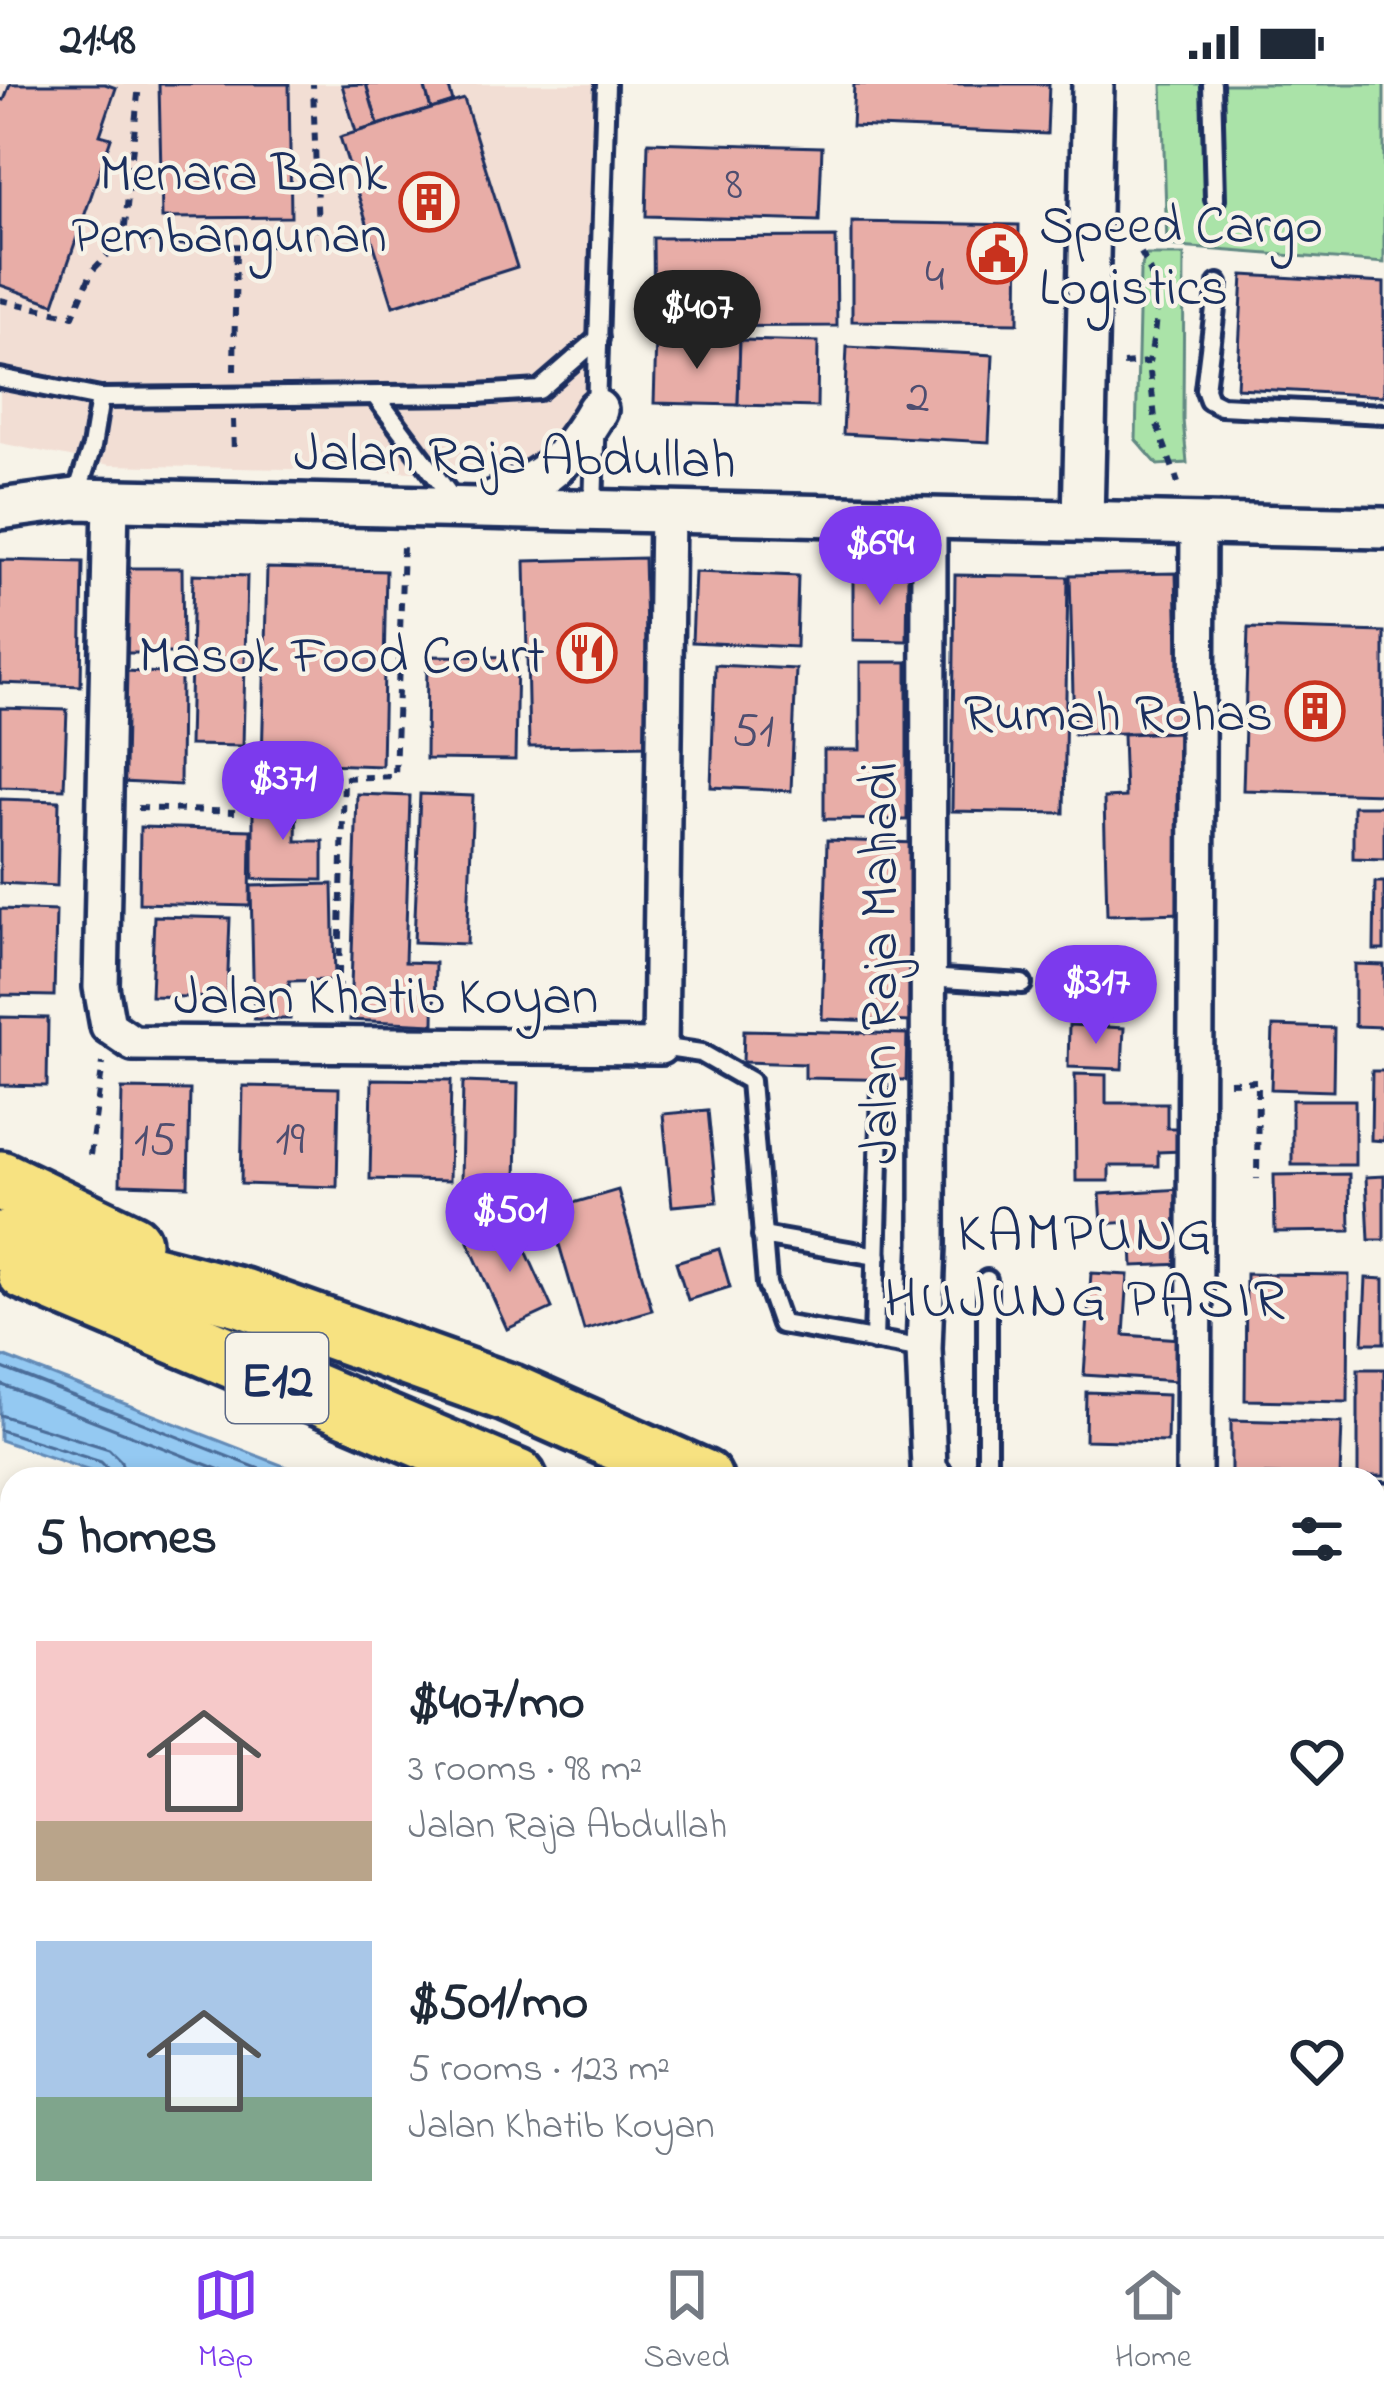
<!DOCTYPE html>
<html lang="en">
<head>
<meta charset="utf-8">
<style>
  body { margin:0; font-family:"Indie Flower",sans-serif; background:#f6f6f7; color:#1f2937; height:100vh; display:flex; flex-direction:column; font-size:45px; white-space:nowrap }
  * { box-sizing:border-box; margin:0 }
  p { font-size:39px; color:#747a83 }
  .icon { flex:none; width:66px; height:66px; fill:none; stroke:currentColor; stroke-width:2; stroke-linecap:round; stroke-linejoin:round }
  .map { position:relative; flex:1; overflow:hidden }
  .drawer { position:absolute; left:0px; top:1383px; width:1386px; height:771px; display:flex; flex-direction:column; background:#fff; border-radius:36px 36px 0 0; box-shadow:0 6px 18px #0003 }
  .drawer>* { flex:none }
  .price { position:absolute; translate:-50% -102px; padding:0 27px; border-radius:42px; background:#7c3aed; color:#fff; font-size:39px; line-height:78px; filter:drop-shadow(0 3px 6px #0008) }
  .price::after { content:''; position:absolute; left:50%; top:72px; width:36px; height:27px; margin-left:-18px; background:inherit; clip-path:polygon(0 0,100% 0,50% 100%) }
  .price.active { background:#222; color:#fff }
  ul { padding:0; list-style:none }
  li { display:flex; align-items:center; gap:36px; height:300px; padding:0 36px }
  li span { display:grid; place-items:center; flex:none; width:336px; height:240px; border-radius:0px; color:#555 }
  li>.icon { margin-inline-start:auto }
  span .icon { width:144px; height:144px; fill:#fffc; stroke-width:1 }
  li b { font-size:51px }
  h2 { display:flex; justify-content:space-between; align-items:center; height:144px; padding:0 36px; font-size:51px }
  .status { display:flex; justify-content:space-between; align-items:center; height:84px; padding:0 60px; background:#fff; direction:ltr }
  .status svg { height:33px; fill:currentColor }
  .tab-bar { display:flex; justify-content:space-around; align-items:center; height:168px; border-top:3px solid #e0e1e3; background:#fff; font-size:33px; color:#747a83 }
  .tab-bar a { display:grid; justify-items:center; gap:6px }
  .tab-bar .active { color:#7c3aed }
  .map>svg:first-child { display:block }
  .built { fill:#f2ded4 }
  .green { fill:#aae3a8; stroke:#628983; stroke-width:3 }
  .water { fill:#94c9f2; stroke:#648bb7; stroke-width:3 }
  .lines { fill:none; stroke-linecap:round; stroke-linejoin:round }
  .shore { stroke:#4b6d99; stroke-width:3 }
  .building { fill:#e8ada7; stroke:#1b2f5e; stroke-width:3 }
  .service-casing { stroke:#1b2f5e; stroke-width:26 }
  .minor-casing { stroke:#1b2f5e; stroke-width:42 }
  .tertiary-casing { stroke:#1b2f5e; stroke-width:48 }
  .motorway-casing { stroke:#1b2f5e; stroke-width:66 }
  .path { stroke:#1b2f5e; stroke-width:6; stroke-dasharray:9 9; stroke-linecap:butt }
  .service { stroke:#f7f3e8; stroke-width:16 }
  .minor { stroke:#f7f3e8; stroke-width:33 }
  .tertiary { stroke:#f7f3e8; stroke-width:39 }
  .motorway { stroke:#f7e281; stroke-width:57 }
  .labels { text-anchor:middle; stroke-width:9; stroke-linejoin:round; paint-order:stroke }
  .number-label { font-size:48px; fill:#4e4e70 }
  .shield { fill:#f7f3e8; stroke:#5d6a87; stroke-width:3 }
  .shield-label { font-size:51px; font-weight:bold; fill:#1b2f5e }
  .poi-label { font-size:54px; fill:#1b2f5e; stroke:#f7f3e8; text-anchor:end }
  .street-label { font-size:54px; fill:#1b2f5e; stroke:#f7f3e8 }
  .neighbourhood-label { font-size:57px; letter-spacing:3px; fill:#1b2f5e; stroke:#f7f3e8 }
</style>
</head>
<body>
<div class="status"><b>21:48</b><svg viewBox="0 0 49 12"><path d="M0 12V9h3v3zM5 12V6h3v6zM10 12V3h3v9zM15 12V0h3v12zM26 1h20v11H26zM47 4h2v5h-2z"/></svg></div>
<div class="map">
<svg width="1384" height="2152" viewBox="0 0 1384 2152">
  <rect width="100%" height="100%" fill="#f7f3e8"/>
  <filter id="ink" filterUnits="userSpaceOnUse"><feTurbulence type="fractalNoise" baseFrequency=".00833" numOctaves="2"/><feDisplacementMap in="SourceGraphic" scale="24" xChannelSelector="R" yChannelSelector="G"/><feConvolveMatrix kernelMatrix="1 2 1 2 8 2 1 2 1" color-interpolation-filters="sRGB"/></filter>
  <g filter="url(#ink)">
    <g class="built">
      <polygon points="0,0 594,0 585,328 562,360 502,390 110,381 0,359"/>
      <polygon points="0,1544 12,1549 12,2142 1039,2142 1032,2152 0,2152"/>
    </g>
    <g class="green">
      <polygon points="1162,0 1384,0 1384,179 1167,162"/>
      <polygon points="1146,171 1184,171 1183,336 1187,379 1158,381 1136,356 1140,187"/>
    </g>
    <g class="water">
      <polygon points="0,1271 317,1395 113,1395 0,1356"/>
      <polygon points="1374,2055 1384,2068 1384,2152 1329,2152 1320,2142 1374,2142"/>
    </g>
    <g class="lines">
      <g class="shore">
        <polyline points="0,1283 285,1395"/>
        <polyline points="0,1300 243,1395"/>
        <polyline points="0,1331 109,1365 121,1377 125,1395"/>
        <polyline points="0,1346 101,1378 108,1385 110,1395"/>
      </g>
    </g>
    <g class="building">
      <polygon points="10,0 105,0 116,4 100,51 111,54 54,220 0,201 0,15 4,16"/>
      <polygon points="159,0 289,0 291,133 162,134"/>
      <polygon points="366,0 424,0 431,25 378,41"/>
      <polygon points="366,0 378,41 356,48 342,1"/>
      <polygon points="424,0 448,0 453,18 431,25"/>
      <polygon points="854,0 1049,0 1047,50 852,42"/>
      <polygon points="464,15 517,183 393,222 340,53"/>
      <polygon points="648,58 822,63 819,137 646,132"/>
      <polygon points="852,138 1019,141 1018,239 852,237"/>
      <polygon points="836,153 837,242 654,243 653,154"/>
      <polygon points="1243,191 1384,199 1384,312 1237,304"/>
      <polygon points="656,254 740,256 738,321 654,319"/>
      <polygon points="740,256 818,258 817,323 738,321"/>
      <polygon points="847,263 993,271 989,358 843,350"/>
      <polygon points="644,474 649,661 529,663 525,477"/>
      <polygon points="0,476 83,478 81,602 0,599"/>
      <polygon points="125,484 182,484 183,569 126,569"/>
      <polygon points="267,484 386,487 382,682 262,678"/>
      <polygon points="695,488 798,492 796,563 692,558"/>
      <polygon points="1176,489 1180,648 1074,650 1070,491"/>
      <polygon points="193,490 247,492 243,662 189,661"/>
      <polygon points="853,491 908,491 907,557 853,556"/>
      <polygon points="955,491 1068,493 1064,729 952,727"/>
      <polygon points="1248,544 1384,548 1384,710 1243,706"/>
      <polygon points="427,572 517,573 515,676 426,675"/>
      <polygon points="860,578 907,578 907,736 824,735 824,666 860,666"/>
      <polygon points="715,581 796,585 791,707 711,703"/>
      <polygon points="125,587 181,590 180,701 122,698"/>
      <polygon points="0,624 67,626 64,705 0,703"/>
      <polygon points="1180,648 1185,829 1107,831 1104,714 1125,713 1123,650"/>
      <polygon points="357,710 410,712 405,878 435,879 434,940 350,936"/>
      <polygon points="420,710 473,712 467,860 414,858"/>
      <polygon points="253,712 297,713 296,757 323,757 323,796 253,795"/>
      <polygon points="0,715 59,717 57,802 0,799"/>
      <polygon points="1353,722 1384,722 1384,775 1353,774"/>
      <polygon points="140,743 251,746 250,822 139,819"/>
      <polygon points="827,756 916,759 911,938 822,935"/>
      <polygon points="1375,798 1384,798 1384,866 1374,866"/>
      <polygon points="333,800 335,896 289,897 290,935 254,935 251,802"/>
      <polygon points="0,825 56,827 54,912 0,911"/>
      <polygon points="154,832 230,834 227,914 151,912"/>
      <polygon points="1355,880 1384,881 1384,943 1355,942"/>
      <polygon points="0,933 48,934 47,1002 0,1001"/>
      <polygon points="1069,941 1124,944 1122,985 1068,983"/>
      <polygon points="1273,942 1334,944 1333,1007 1271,1005"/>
      <polygon points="744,946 907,950 906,996 805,994 805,980 743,978"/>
      <polygon points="1372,987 1384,987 1384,1057 1371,1056"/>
      <polygon points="1075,990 1106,991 1106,1019 1167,1019 1167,1044 1183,1044 1183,1067 1158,1068 1158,1082 1109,1082 1109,1097 1076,1097"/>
      <polygon points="372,995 451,996 449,1097 370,1095"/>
      <polygon points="463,998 518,1000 516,1098 461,1097"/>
      <polygon points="243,1002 339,1004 337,1103 241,1100"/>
      <polygon points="122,1005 190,1006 188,1102 120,1100"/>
      <rect x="1292" y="1016" width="63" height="65"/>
      <polygon points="708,1026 717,1118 672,1122 663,1030"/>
      <polygon points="1349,1090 1350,1147 1275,1148 1274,1091"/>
      <polygon points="1384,1092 1384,1156 1369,1156 1366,1093"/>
      <polygon points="1181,1105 1185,1180 1133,1182 1131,1138 1102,1140 1100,1110"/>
      <polygon points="618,1106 652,1226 584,1246 549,1126"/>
      <polygon points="513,1138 552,1224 507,1245 468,1158"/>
      <polygon points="719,1165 730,1203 688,1216 676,1178"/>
      <polygon points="1091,1189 1128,1191 1124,1251 1180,1255 1177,1297 1084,1291"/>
      <polygon points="1246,1190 1349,1191 1348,1318 1245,1316"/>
      <polygon points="1366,1194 1384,1195 1384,1259 1363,1259"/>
      <rect x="1358" y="1285" width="26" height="107"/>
      <polygon points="1086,1308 1168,1311 1167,1358 1085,1356"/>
      <polygon points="1231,1336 1342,1339 1340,1393 1231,1390"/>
      <polygon points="1374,1458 1384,1458 1384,1523 1374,1522"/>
      <polygon points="0,1596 12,1600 12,1791 0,1787"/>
      <polygon points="0,1596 12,1600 12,1791 0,1787"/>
      <polygon points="1376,1664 1384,1664 1384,1699 1375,1699"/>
      <polygon points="1376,1710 1384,1710 1384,1752 1377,1752"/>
      <polygon points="1374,1755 1384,1755 1384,1824 1374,1825"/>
      <polygon points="19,2142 184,2142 182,2152 17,2152"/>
      <polygon points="19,2142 184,2142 182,2152 17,2152"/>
      <polygon points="305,2142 393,2142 393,2152 304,2152"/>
      <polygon points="305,2142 526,2142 524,2152 304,2152"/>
      <polygon points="623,2142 989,2142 983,2152 620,2152"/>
      <polygon points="775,2142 933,2142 926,2152 788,2152"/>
    </g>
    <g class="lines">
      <defs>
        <g id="service">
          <polyline points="1212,0 1215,115"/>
          <polyline points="1218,200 1205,305 1209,316 1221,322 1384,330"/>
          <polyline points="0,294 100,314 477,310 539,306 599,254"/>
          <polyline points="376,313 455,418"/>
          <polyline points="75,415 92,363 100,314"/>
          <polyline points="593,425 606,0"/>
          <polyline points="927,894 1022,900"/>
          <polyline points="660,963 701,969 750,997 767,1200 781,1240 924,1265"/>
          <polyline points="762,1152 877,1172"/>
          <polyline points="874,1257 881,1002"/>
          <polyline points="987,1395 987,1196"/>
          <polyline points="0,1575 12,1579"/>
          <polyline points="0,1809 12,1813"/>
          <polyline points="0,1851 12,1854"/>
          <polyline points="0,2015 12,1957"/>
          <polyline points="217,2152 219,2142"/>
          <polyline points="274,2152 276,2142"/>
          <polyline points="545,2152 546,2142"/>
        </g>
        <g id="minor">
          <polyline points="111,416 101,903 108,942 133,959 660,963 667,427"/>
          <polyline points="929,433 928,1160 924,1265 929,1384 937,1395"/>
          <polyline points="1194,1395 1198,439"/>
          <polyline points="1374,1417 1384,1417"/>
        </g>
        <g id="tertiary">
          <path d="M490,419C546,395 567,378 597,326"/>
          <polyline points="0,425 75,415 1384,444"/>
          <polyline points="1083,436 1093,0"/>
        </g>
        <g id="motorway">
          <polyline points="0,1096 131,1159"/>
          <polyline points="0,1157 17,1156 46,1163 243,1214 509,1309 703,1395"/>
          <polyline points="26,1187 517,1395"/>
          <polyline points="0,1468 12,1475"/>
          <polyline points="1374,1911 1384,1922"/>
          <polyline points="1219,2142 1236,2152"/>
        </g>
      </defs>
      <use href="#service" class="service-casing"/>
      <use href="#minor" class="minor-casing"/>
      <use href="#tertiary" class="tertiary-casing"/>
      <use href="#motorway" class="motorway-casing"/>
      <g class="path">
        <path d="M124,153C191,160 253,171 318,150L313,0"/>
        <path d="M1141,169C1162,203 1157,240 1149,278"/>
        <polyline points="0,216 73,232 92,187 124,153 139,0"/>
        <polyline points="1123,280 1149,278 1155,335 1178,399"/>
        <polyline points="234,287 236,165"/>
        <polyline points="233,336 234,370"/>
        <polyline points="138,724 235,728"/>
        <polyline points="338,927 344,694 395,692 403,462"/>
        <polyline points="1229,998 1258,997 1257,1095"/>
        <polyline points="90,1071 103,979"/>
        <polyline points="0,2126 12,2069"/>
      </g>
      <use href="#service" class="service"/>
      <use href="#minor" class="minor"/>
      <use href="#tertiary" class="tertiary"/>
      <use href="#motorway" class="motorway"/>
    </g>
  </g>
  <defs>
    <symbol id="building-ring" viewBox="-11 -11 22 22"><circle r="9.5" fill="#f7f3e8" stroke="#c8321e" stroke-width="1.5"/><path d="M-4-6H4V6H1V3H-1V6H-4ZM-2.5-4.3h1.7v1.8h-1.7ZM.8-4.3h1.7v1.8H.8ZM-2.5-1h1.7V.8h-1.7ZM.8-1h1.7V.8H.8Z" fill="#c8321e"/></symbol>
    <symbol id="civic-ring" viewBox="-11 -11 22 22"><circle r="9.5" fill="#f7f3e8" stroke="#c8321e" stroke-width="1.5"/><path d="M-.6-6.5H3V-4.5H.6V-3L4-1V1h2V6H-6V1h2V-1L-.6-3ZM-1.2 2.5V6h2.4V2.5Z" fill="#c8321e"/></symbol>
    <symbol id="restaurant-ring" viewBox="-11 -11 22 22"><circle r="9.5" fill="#f7f3e8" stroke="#c8321e" stroke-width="1.5"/><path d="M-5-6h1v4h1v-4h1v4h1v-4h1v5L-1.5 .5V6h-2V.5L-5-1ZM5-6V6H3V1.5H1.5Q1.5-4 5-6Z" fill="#c8321e"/></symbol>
  </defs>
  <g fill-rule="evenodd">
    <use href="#building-ring" x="396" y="85" width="66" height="66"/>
    <use href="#civic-ring" x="964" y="137" width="66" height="66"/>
    <use href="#restaurant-ring" x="554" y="536" width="66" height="66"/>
    <use href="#building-ring" x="1282" y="594" width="66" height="66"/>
  </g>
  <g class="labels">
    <g class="number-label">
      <text x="734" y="114">8</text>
      <text x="935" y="206">4</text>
      <text x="918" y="327">2</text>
      <text x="753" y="661">51</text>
      <text x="290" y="1069">19</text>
      <text x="155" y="1070">15</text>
    </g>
    <rect class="shield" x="226" y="1249" width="102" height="90" rx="9"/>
    <g class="shield-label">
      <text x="277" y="1312">E12</text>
    </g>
    <g class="poi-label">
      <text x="387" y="106">Menara Bank<tspan x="387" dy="62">Pembangunan</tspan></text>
      <text x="1039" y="158" text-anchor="start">Speed Cargo<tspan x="1039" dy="62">Logistics</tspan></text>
      <text x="545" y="588">Masok Food Court</text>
      <text x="1273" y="646">Rumah Rohas</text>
    </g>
    <g class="street-label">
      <text transform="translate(515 370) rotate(1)" y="19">Jalan Raja Abdullah</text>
      <text transform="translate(877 879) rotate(-90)" y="19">Jalan Raja Mahadi</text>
      <text x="386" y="929">Jalan Khatib Koyan</text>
    </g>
    <g class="neighbourhood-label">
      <text x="1086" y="1166">KAMPUNG<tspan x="1086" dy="66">HUJUNG PASIR</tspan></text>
    </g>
  </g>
</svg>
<b class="price active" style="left:697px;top:288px">$407</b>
<b class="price" style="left:880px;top:524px">$694</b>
<b class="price" style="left:283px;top:759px">$371</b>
<b class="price" style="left:1096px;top:963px">$317</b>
<b class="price" style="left:510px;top:1191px">$501</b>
<section class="drawer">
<h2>5 homes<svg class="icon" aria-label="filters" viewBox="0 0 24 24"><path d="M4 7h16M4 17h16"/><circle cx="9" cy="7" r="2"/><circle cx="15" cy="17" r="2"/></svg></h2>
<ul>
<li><span style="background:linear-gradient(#f6c9c9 75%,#b9a48a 0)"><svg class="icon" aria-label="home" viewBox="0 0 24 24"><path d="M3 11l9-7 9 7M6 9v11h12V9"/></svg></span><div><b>$407/mo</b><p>3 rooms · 98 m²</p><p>Jalan Raja Abdullah</p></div><svg class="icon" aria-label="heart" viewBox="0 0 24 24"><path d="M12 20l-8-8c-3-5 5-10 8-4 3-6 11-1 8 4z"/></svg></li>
<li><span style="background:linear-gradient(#a9c7e8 65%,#7fa58c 0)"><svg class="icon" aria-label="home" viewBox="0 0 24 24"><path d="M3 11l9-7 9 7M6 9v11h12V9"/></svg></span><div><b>$501/mo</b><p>5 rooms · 123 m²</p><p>Jalan Khatib Koyan</p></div><svg class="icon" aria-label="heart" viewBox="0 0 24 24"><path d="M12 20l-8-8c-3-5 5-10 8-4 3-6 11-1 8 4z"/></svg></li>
</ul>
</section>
</div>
<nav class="tab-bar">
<a class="active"><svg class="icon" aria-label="map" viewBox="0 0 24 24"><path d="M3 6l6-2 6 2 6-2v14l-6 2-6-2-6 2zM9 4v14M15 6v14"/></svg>Map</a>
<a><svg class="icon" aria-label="saved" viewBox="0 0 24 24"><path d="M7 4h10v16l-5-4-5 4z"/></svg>Saved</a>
<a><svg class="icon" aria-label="home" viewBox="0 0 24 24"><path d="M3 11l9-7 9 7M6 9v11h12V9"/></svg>Home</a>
</nav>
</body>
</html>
